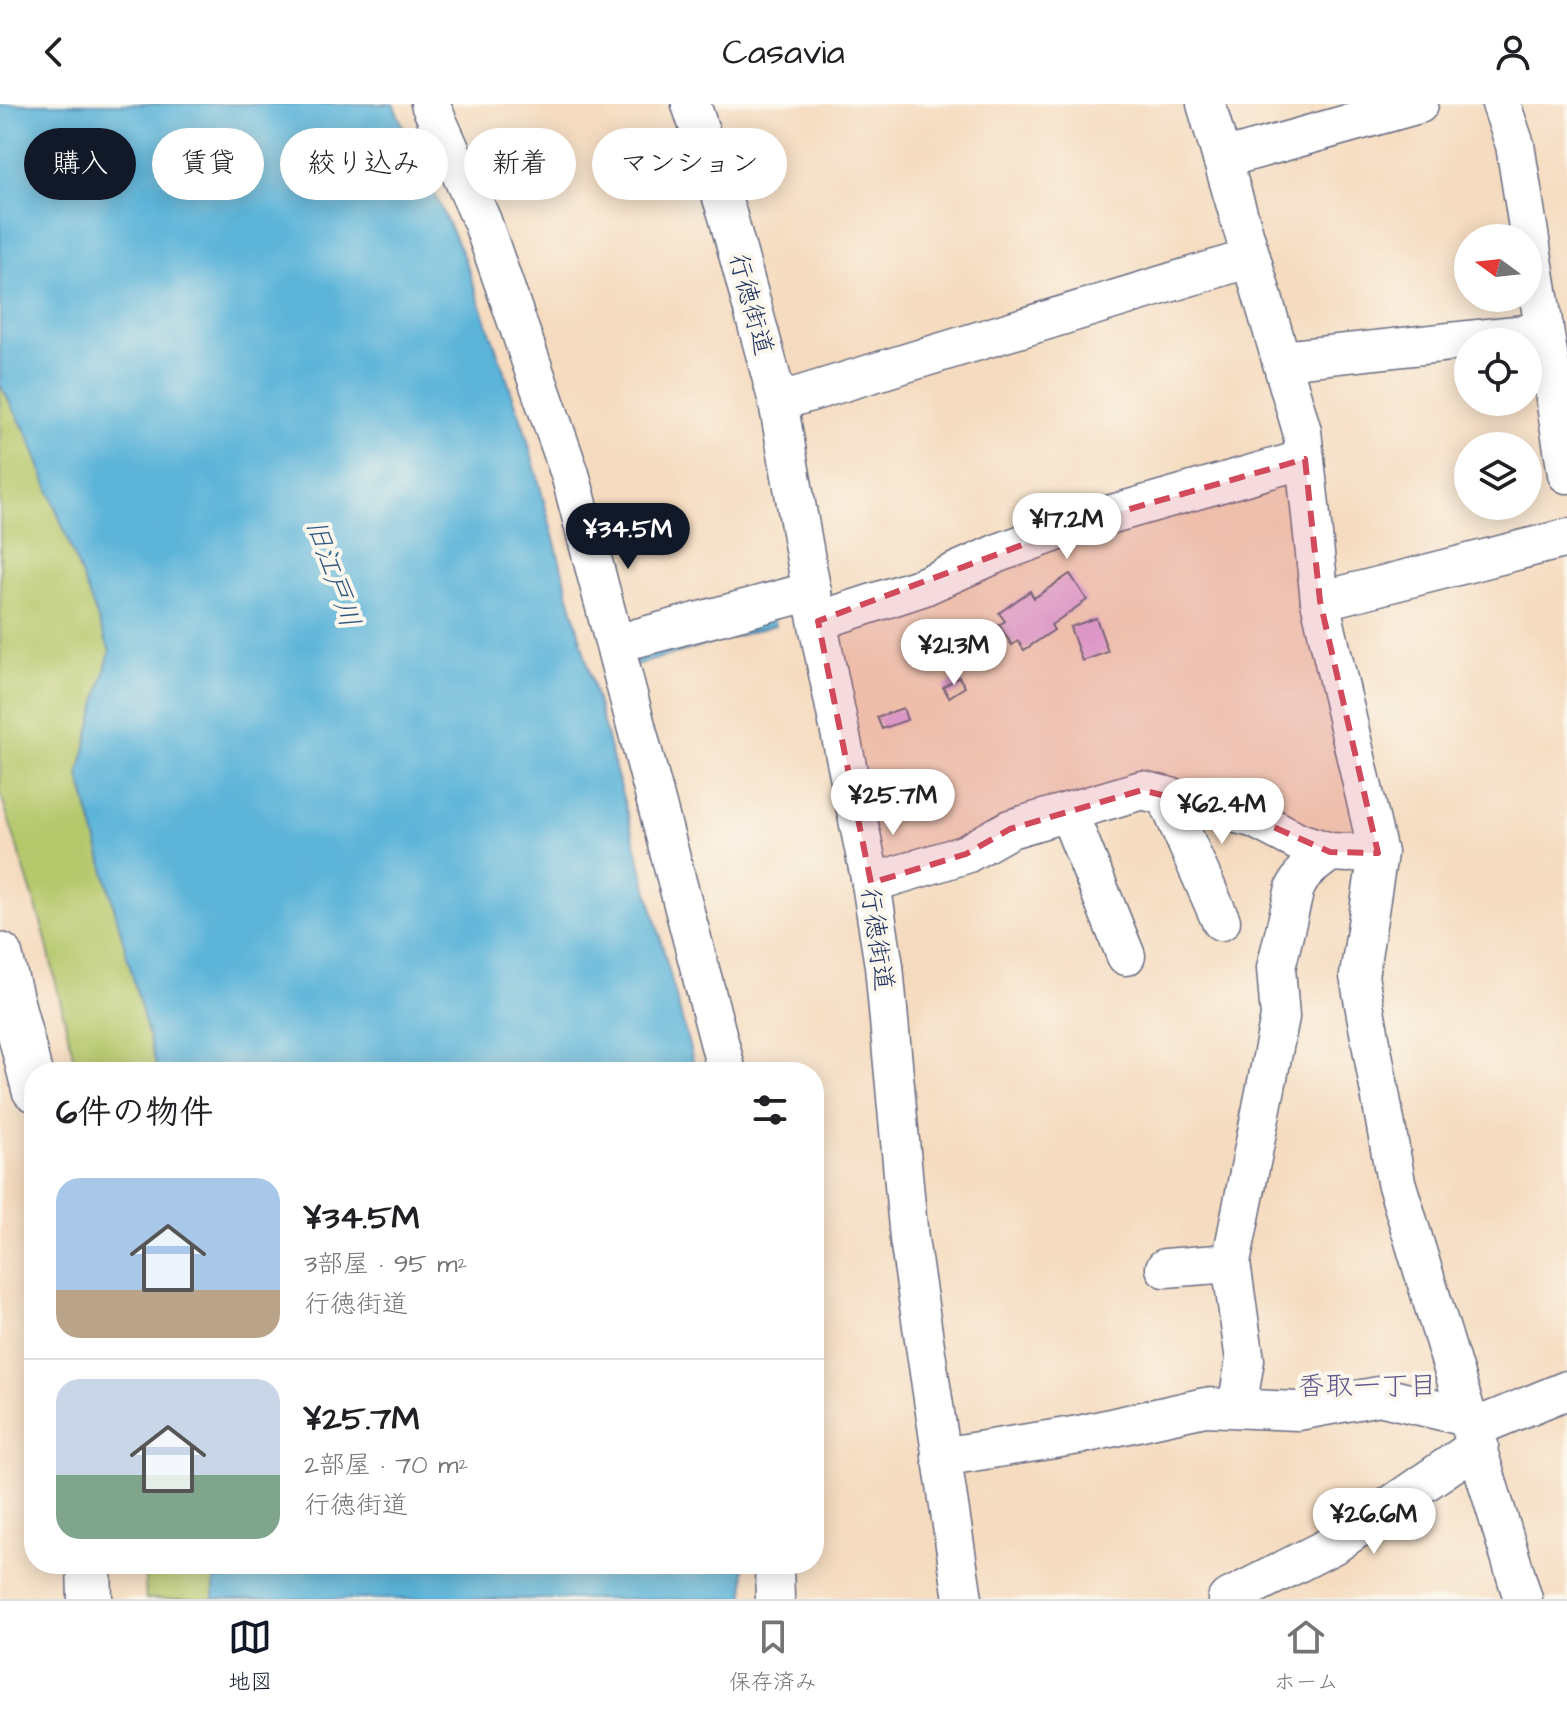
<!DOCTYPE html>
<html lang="ja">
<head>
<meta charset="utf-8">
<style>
  body { margin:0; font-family:"Architects Daughter","Klee One",sans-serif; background:#f2f2f2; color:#202124; height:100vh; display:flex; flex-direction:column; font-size:30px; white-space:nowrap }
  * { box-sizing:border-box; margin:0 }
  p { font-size:26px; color:#757577 }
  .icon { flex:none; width:44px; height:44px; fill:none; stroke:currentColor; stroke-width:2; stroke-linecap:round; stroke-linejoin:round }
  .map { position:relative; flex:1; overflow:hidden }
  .sheet { position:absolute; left:24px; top:958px; width:800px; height:512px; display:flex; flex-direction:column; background:#fff; border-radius:32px; box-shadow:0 4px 20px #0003 }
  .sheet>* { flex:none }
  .hud { position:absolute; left:24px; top:24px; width:800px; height:72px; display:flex; gap:16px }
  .needle { width:52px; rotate:285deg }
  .fabs { position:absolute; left:1454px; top:120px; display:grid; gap:16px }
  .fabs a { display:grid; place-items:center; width:88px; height:88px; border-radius:50%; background:#fff; box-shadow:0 4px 20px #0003; font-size:40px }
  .price { position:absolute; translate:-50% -68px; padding:0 18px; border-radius:28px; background:#fff; color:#222; font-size:26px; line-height:52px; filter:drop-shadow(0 2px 4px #0008) }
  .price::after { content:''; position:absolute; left:50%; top:48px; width:24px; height:18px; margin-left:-12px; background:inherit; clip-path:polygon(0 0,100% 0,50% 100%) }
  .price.active { background:#111827; color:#fff }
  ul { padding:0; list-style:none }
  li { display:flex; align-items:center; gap:24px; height:200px; padding:0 32px }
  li+li { border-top:2px solid #e0e0e0 }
  li span { display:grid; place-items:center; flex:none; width:224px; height:160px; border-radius:24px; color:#555 }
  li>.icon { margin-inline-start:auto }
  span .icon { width:96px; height:96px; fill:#fffc; stroke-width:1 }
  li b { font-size:34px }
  h2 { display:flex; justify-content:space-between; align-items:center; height:96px; padding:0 32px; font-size:34px }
  .tag { padding:0 28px; border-radius:36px; background:#fff; box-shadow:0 4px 20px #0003; font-size:28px; line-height:72px }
  .tag.active { background:#111827; color:#fff }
  header { display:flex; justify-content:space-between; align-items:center; height:104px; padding:0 32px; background:#fff; font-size:36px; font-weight:600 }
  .dock { display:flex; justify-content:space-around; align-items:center; height:112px; border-top:2px solid #e0e0e0; background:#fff; font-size:22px; color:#757577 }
  .dock a { display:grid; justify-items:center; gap:4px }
  .dock .active { color:#111827 }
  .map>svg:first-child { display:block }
  .green { fill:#b6c86c; stroke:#687c65; stroke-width:2 }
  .water { fill:#5cb4d9; stroke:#3c729c; stroke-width:2 }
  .building { fill:#e0abe3 }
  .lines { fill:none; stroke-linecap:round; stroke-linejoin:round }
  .minor-casing { stroke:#676b80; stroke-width:41 }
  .major-casing { stroke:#676b80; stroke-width:47 }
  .minor { stroke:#fff; stroke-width:38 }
  .major { stroke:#fff; stroke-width:44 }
  .marked { fill:#d1495b; fill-opacity:0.2; stroke:#d1495b; stroke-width:6; stroke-dasharray:16 10; stroke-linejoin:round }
  .labels { text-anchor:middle; stroke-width:8; stroke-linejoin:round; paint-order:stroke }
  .street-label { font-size:26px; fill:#1b2f5e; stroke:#fbf7ec }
  .water-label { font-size:28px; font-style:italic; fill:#2e5783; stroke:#fbf7ec }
  .neighbourhood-label { font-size:28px; fill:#605a8d; stroke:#fbf7ec }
</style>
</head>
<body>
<header><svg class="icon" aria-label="back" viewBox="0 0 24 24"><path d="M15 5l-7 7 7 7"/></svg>Casavia<svg class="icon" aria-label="person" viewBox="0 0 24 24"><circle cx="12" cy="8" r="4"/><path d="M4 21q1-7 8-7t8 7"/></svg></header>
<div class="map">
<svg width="1567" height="1495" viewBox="0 0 1567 1495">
  <rect width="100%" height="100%" fill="#fbf7ec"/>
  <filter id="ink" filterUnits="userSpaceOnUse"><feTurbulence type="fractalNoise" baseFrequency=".0125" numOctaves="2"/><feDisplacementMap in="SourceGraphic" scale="16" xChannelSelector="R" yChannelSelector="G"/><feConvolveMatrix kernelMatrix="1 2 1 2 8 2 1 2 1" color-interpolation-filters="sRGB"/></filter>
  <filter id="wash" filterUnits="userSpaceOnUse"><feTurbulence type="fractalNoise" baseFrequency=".006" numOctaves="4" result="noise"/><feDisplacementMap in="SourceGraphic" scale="32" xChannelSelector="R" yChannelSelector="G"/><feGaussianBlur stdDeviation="1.8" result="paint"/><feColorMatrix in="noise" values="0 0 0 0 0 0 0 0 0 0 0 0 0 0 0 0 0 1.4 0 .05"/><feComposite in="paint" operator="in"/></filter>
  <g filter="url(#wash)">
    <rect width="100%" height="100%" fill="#f5dbbf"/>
    <g class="green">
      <polygon points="0,280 29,333 110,547 79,670 158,968 77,968 44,828 0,688"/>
      <polygon points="144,1460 214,1460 214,1495 146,1495"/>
    </g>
    <g class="water">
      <polygon points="0,0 393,0 464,154 525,326 696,968 158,968 79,670 110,547 29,333 0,280"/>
      <polygon points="771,509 775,521 636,561 633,548"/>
      <polygon points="214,1460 744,1460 745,1495 214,1495"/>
    </g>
    <g id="blocks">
      <g class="building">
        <polygon points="1070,470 1087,496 1051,521 1054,526 1024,546 1018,537 1012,541 999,521 1005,517 999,509 1030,487 1034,494"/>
        <polygon points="1096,514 1108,548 1082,557 1070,523"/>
        <polygon points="959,573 965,583 949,593 943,583"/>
        <polygon points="903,604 907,616 882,625 877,613"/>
      </g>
    </g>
  </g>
  <g filter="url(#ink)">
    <use href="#blocks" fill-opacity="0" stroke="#676b80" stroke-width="2"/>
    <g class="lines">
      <defs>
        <g id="minor">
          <polyline points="430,0 482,117 570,370 727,968"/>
          <polyline points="691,0 727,109 778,298 814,501 871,779 884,862 909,1135 963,1495"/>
          <polyline points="1206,0 1302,327 1320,497 1378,749 1359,872 1396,1078 1523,1495"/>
          <polyline points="1501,0 1515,41 1567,370"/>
          <polyline points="1222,55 1419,0"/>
          <polyline points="1282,256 1544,228"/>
          <polyline points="778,298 1251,154"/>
          <polyline points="1320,497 1567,434"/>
          <polyline points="818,517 922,483 998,449 1084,418 1305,355"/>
          <polyline points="637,534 812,487"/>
          <polyline points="1166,692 1221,817"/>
          <polyline points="1068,708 1126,852"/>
          <polyline points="871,779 966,750 1010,725 1142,686 1253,714 1299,738 1330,748 1349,749"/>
          <polyline points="1165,1164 1231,1159"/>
          <polyline points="1237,1304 1245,1256 1231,1159 1280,913 1276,864 1295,784 1304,768 1330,748"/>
          <polyline points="1474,1324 1567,1286"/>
          <polyline points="941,1353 1079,1331 1205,1303 1298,1307 1379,1292 1471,1314"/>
          <polyline points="774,1460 775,1495"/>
          <polyline points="1227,1495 1335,1440 1479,1341"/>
        </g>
        <g id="major">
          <polyline points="0,851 34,985"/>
          <polyline points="89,1460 90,1495"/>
        </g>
      </defs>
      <use href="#minor" class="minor-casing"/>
      <use href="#major" class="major-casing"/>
      <use href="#minor" class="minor"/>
      <use href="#major" class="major"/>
    </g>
  </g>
  <path class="marked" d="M1305,355L1320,497L1378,749L1330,748L1253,714L1142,686L1010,725L966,750L871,779L818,517L1084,418Z"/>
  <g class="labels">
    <g class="street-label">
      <text transform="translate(752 200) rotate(75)" y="9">行徳街道</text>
      <text transform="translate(878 835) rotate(82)" y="9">行徳街道</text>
    </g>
    <g class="water-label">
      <text transform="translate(334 469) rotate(71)" y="10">旧江戸川</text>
    </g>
    <g class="neighbourhood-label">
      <text x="1367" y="1291">香取一丁目</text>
    </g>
  </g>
</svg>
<div class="fabs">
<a><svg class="needle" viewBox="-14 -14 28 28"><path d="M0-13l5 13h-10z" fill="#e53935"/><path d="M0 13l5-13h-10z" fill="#757577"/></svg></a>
<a><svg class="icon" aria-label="locate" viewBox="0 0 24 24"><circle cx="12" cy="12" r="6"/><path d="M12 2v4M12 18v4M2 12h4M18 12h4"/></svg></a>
<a><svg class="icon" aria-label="layers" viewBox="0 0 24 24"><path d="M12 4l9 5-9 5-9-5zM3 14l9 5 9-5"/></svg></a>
</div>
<b class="price" style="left:1067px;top:457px">¥17.2M</b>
<b class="price active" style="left:628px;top:467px">¥34.5M</b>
<b class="price" style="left:954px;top:583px">¥21.3M</b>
<b class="price" style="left:893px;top:733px">¥25.7M</b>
<b class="price" style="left:1222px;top:742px">¥62.4M</b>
<b class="price" style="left:1374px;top:1452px">¥26.6M</b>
<div class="hud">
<a class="tag active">購入</a>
<a class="tag">賃貸</a>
<a class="tag">絞り込み</a>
<a class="tag">新着</a>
<a class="tag">マンション</a>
</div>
<section class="sheet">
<h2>6件の物件<svg class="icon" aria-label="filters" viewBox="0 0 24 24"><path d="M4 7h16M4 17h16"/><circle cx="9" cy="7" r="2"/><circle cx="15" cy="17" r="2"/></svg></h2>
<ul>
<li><span style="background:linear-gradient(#a9c7e8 70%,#b9a48a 0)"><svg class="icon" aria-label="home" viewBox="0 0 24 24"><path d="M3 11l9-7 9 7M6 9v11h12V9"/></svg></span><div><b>¥34.5M</b><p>3部屋 · 95 m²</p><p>行徳街道</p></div></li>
<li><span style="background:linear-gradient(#c9d6e8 60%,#7fa58c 0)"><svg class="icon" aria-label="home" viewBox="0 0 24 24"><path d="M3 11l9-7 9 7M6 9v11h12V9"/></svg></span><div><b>¥25.7M</b><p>2部屋 · 70 m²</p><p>行徳街道</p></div></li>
</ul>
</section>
</div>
<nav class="dock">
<a class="active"><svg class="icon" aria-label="map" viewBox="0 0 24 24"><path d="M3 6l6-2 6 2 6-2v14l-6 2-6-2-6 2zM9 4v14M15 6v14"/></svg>地図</a>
<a><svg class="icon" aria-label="saved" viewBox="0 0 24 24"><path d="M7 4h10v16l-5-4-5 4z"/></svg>保存済み</a>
<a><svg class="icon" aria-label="home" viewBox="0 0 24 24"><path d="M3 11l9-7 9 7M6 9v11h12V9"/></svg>ホーム</a>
</nav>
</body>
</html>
